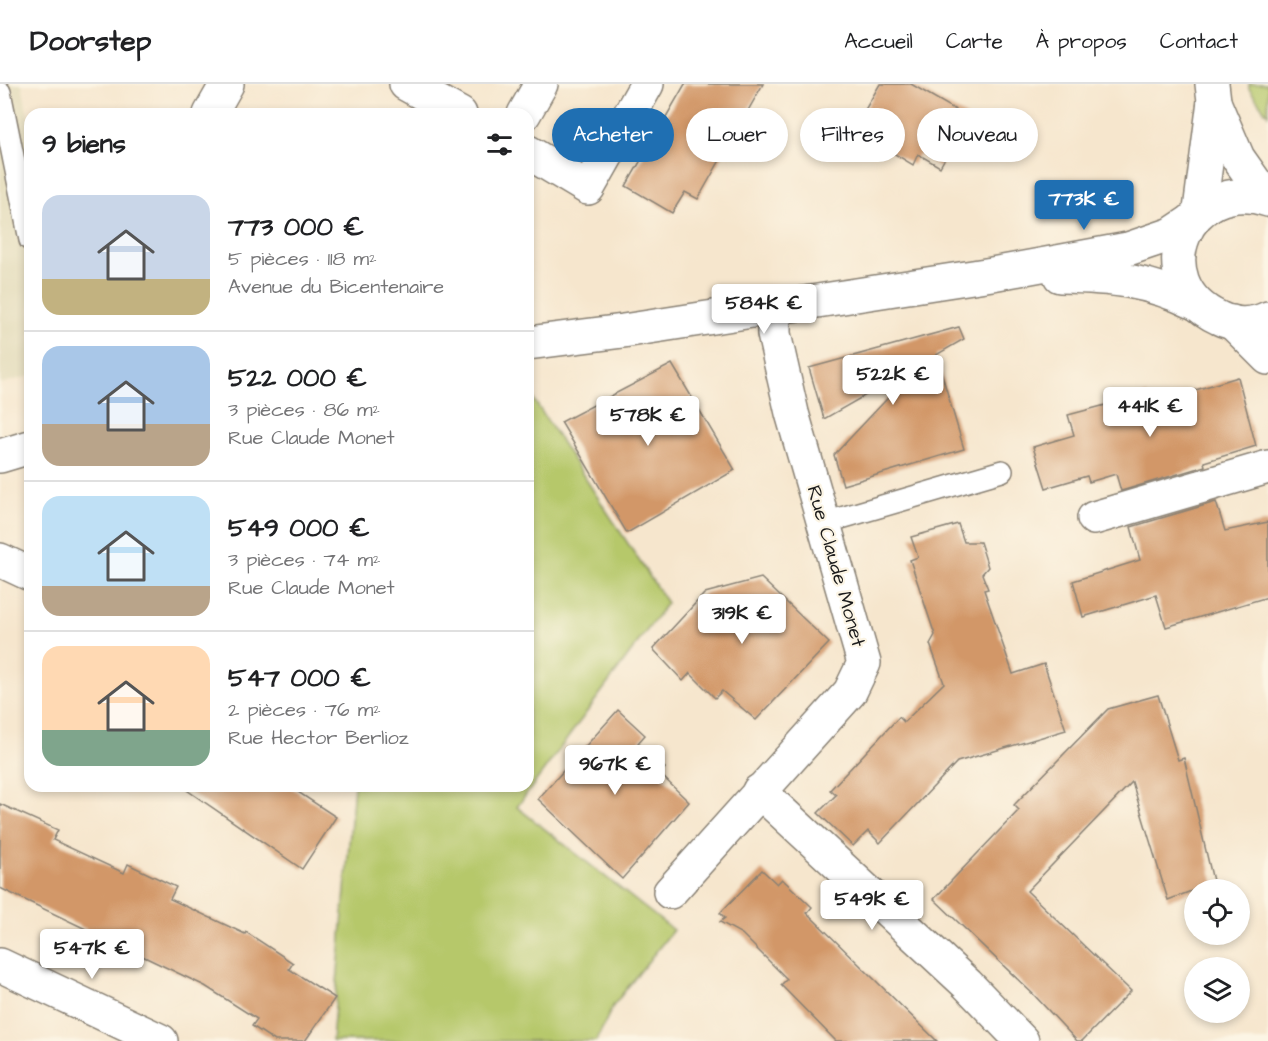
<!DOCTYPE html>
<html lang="fr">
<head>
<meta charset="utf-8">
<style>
  body { margin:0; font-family:"Architects Daughter",sans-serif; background:#f2f2f2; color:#202124; height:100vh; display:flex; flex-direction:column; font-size:22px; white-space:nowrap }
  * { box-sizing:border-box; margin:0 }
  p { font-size:20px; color:#757577 }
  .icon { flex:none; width:33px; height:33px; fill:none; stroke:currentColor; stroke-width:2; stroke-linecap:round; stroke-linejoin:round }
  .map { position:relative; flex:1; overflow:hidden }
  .side { position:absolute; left:24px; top:24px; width:510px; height:684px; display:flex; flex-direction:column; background:#fff; border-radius:18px; box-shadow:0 3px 9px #0003 }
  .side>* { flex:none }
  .guide { position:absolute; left:552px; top:24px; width:570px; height:54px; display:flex; gap:12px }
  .controls { position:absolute; left:1184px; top:795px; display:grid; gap:12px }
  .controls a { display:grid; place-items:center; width:66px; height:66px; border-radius:50%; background:#fff; box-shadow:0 3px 9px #0003; font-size:30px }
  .price { position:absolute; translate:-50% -51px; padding:0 14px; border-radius:6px; background:#fff; color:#222; font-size:20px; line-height:39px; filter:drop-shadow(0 2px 3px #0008) }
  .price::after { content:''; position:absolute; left:50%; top:36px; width:18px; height:14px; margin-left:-9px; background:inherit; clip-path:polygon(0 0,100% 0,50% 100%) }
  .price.active { background:#1f6fb2; color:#fff }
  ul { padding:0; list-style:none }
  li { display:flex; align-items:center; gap:18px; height:150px; padding:0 18px }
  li+li { border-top:2px solid #e0e0e0 }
  li span { display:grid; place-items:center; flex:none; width:168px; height:120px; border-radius:18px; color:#555 }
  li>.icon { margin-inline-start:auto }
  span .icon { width:72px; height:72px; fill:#fffc; stroke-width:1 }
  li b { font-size:26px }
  h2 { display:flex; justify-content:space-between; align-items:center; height:72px; padding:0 18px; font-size:26px }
  .chip { padding:0 21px; border-radius:27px; background:#fff; box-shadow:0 3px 9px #0003; font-size:21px; line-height:54px }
  .chip.active { background:#1f6fb2; color:#fff }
  header { display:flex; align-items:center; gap:36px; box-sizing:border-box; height:84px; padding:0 30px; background:#fff; border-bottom:2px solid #e0e0e0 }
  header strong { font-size:28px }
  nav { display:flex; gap:33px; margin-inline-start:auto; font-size:21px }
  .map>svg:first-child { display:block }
  .built { fill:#e3dbba }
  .green { fill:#b6c86b; stroke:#697244; stroke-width:1.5 }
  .building { fill:#d29768 }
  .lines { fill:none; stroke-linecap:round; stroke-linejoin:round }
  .lane-casing { stroke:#898174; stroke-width:24 }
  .street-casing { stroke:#898174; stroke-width:36 }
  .lane { stroke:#fff; stroke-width:21 }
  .street { stroke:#fff; stroke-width:33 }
  .labels { text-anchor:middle; stroke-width:4.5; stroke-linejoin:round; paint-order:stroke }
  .street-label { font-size:20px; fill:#1c1c1c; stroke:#fcf5e5 }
</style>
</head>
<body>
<header>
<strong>Doorstep</strong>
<nav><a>Accueil</a><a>Carte</a><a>À propos</a><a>Contact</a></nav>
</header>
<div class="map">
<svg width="1268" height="957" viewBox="0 0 1268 957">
  <rect width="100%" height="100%" fill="#fcf5e5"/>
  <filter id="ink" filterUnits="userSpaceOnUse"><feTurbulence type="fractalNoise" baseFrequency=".0167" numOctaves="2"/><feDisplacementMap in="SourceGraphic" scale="12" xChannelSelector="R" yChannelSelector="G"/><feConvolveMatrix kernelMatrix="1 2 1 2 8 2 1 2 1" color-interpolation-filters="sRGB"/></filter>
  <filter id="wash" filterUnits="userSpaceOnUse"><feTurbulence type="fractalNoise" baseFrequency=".008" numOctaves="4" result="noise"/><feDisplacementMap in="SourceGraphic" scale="24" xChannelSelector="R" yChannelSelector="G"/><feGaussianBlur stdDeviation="1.35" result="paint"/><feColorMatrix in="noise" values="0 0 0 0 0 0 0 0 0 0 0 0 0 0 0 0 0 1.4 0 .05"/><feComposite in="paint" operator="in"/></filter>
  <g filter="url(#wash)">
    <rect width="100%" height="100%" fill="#f6e6cd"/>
    <polygon class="built" points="0,0 22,0 30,43 30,292 0,300"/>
    <g class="green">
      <polygon points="1249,0 1268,0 1268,31 1249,5"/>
      <polygon points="528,307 667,519 517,723 673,846 613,922 596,957 332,957 354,702 528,702"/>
    </g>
    <g id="blocks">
      <g class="building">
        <polygon points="685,0 763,0 698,115 685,108 672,129 626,102"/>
        <polygon points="880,0 911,0 968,33 940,83 918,70 913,81 875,58 880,49 859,36"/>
        <polygon points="959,243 964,255 936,271 964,365 843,401 834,371 920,280 824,335 809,284"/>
        <polygon points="672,280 735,386 627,449 561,338"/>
        <polygon points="1238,293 1256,362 1204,378 1205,382 1121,407 1116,390 1089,398 1087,392 1046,404 1033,363 1074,351 1068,331 1147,310 1150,320"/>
        <polygon points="1216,418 1225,447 1268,438 1268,513 1166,543 1156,511 1083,533 1073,497 1140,476 1131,443"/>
        <polygon points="958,440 964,458 980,458 988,483 982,490 988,505 984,506 1013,590 1044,580 1066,646 957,678 880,759 868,747 853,762 818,729 836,711 830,706 899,633 904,638 944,599 930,560 935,551 910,476 918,473 911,453"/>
        <polygon points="761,494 829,559 756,636 722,607 715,614 690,589 683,597 653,565 705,509"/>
        <polygon points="1158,611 1178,676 1184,674 1214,801 1194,806 1168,816 1132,698 1027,807 1131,907 1082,957 1077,957 1035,912 934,815 1019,726 1014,721 1108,625"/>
        <polygon points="618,626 645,651 638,659 665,684 660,690 689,718 622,795 538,715"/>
        <polygon points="181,702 289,702 336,733 302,785"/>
        <polygon points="0,720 58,746 53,756 124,789 128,780 176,803 170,815 245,850 246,848 293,879 289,885 335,914 305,957 275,957 252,942 257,935 205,902 0,804"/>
        <polygon points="762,786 777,800 782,795 812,823 807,829 937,957 836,957 781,901 787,895 742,850 720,838 725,834 720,829"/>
      </g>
    </g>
  </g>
  <g filter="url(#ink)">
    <use href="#blocks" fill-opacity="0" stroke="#898174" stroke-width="1.5"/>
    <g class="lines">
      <defs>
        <g id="lane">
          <polyline points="0,8 30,156"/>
          <polyline points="824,439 1002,387"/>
        </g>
        <g id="street">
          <polyline points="406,0 460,30"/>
          <polyline points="1214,18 1238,74 1267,115"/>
          <polyline points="210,30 227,0"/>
          <polyline points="524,30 541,0"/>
          <polyline points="528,68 588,104 647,0"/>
          <path d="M1268,116C1187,89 1141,198 1219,234C1234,242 1253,241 1268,234"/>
          <polyline points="1200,126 1214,17 1212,0"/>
          <path d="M1060,192C1111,193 1148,196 1195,219"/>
          <polyline points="1232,238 1268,274"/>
          <polyline points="528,259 623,247 992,190 1128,165 1172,150 1190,138"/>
          <polyline points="0,372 30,363"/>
          <polyline points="1094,434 1268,383"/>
          <polyline points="0,476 30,490"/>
          <polyline points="759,707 967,900 1022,957"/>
          <polyline points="670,808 850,608 864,579 792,329 774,250 774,224"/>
          <polyline points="0,881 161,957"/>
        </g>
      </defs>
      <use href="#lane" class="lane-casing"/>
      <use href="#street" class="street-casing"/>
      <use href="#lane" class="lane"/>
      <use href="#street" class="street"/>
    </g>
  </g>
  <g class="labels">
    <g class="street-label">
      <text transform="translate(837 482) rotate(74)" y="7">Rue Claude Monet</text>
    </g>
  </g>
</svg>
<div class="controls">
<a><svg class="icon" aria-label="locate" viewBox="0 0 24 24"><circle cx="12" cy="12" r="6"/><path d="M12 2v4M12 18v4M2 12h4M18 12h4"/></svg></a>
<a><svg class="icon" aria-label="layers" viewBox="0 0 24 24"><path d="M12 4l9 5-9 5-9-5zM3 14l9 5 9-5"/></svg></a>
</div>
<b class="price active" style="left:1084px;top:147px">773K €</b>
<b class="price" style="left:764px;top:251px">584K €</b>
<b class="price" style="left:893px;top:322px">522K €</b>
<b class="price" style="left:1150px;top:354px">441K €</b>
<b class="price" style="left:648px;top:363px">578K €</b>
<b class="price" style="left:742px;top:561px">319K €</b>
<b class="price" style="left:615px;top:712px">967K €</b>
<b class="price" style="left:872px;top:847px">549K €</b>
<b class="price" style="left:92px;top:896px">547K €</b>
<div class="guide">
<a class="chip active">Acheter</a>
<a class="chip">Louer</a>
<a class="chip">Filtres</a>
<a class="chip">Nouveau</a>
</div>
<section class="side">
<h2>9 biens<svg class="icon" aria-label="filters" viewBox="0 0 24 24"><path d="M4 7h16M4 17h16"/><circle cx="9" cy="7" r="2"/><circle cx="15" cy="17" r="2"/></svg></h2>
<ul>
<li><span style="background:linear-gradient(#c9d6e8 70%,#c2b280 0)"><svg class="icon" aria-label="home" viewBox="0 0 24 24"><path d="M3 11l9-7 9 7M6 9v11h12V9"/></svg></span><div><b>773 000 €</b><p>5 pièces · 118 m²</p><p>Avenue du Bicentenaire</p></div></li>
<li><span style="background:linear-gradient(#a9c7e8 65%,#b9a48a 0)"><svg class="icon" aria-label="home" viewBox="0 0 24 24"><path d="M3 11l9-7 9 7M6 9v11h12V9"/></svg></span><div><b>522 000 €</b><p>3 pièces · 86 m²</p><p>Rue Claude Monet</p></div></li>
<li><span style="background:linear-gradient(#bfe0f5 75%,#b9a48a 0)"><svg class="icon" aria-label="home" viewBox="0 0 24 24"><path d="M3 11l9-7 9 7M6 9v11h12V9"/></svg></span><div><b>549 000 €</b><p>3 pièces · 74 m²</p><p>Rue Claude Monet</p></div></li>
<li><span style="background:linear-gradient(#ffd9b3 70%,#7fa58c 0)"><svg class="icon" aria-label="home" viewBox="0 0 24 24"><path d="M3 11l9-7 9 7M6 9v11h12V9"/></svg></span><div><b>547 000 €</b><p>2 pièces · 76 m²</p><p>Rue Hector Berlioz</p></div></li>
</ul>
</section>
</div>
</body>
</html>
